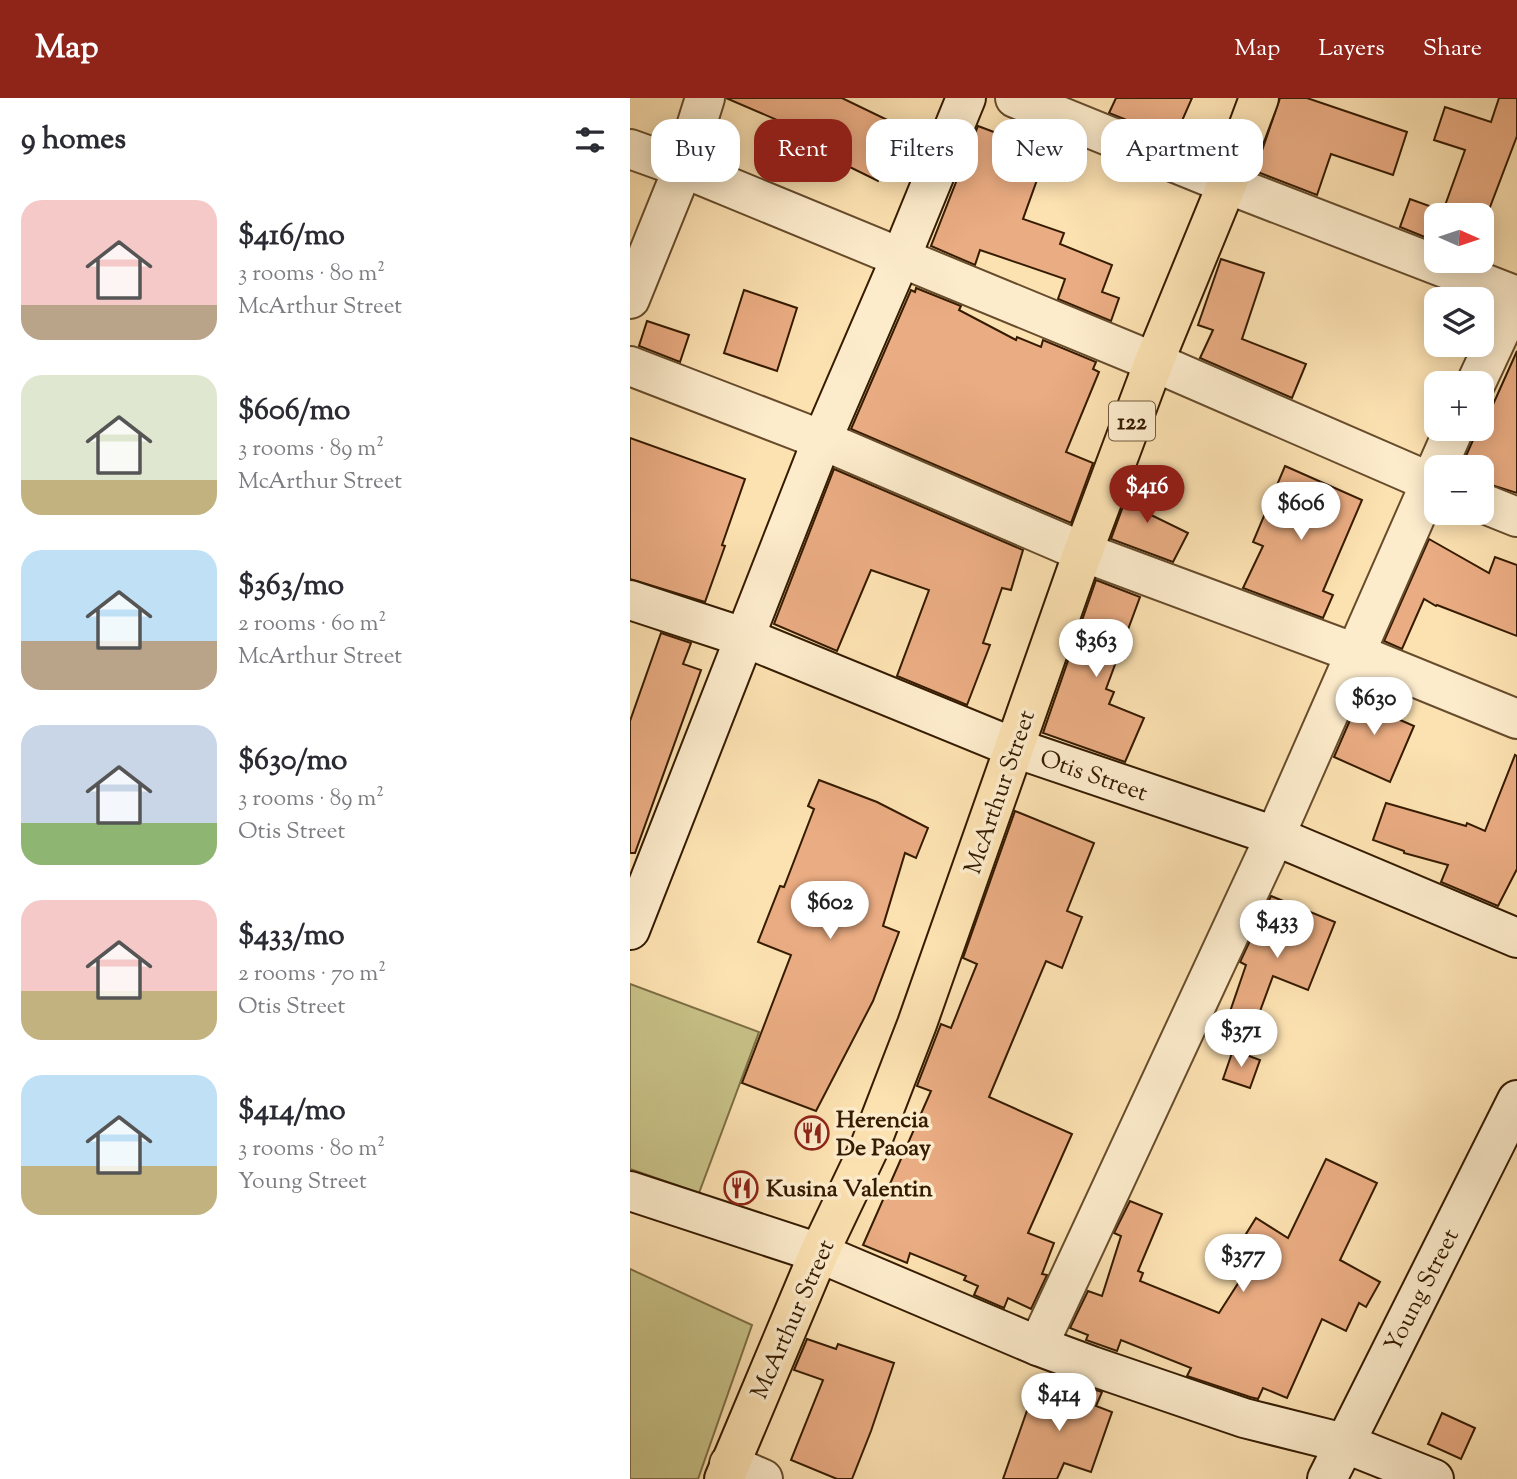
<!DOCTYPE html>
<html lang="en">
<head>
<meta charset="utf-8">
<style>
  body { margin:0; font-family:"Sorts Mill Goudy",serif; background:#f7f7f7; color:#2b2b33; height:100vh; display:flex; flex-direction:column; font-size:26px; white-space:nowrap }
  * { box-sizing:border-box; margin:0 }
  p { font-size:23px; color:#7c7c81 }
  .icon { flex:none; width:38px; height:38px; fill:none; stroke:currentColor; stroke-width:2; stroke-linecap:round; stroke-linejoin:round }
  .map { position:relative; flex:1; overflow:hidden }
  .details { display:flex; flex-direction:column; background:#fff; width:630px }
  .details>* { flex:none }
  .hud { position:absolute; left:21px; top:21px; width:665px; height:63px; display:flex; gap:14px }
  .needle { width:46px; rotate:93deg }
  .tools { position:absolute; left:794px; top:105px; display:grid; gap:14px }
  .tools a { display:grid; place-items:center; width:70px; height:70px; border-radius:14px; background:#fff; box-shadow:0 4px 18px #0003; font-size:35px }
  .price { position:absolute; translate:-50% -60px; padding:0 16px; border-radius:24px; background:#fff; color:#222; font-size:23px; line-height:46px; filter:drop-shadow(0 2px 4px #0008) }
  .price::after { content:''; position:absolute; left:50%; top:42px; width:21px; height:16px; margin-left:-10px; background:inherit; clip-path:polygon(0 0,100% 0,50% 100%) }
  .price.selected { background:#8f2418; color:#fff }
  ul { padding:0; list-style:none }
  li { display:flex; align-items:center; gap:21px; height:175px; padding:0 21px }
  li span { display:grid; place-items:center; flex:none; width:196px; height:140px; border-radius:21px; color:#555 }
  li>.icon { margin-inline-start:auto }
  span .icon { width:84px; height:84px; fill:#fffc; stroke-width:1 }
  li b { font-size:30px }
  h2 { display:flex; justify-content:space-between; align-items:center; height:84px; padding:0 21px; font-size:30px }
  .pill { padding:0 24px; border-radius:21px; background:#fff; box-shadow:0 4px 18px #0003; font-size:24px; line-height:63px }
  .pill.selected { background:#8f2418; color:#fff }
  header { display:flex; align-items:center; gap:42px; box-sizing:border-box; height:98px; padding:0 35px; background:#8f2418; color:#fff }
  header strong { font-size:33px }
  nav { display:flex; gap:38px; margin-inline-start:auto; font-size:24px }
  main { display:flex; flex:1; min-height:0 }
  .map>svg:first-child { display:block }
  .green { fill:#c7c187; stroke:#7e6e44; stroke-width:2 }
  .building { fill:#eaac82; stroke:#351b00; stroke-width:2 }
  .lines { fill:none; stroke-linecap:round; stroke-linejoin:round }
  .street-casing { stroke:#674c2c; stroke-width:42 }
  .secondary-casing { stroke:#351b00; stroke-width:42 }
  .primary-casing { stroke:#351b00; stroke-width:42 }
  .street { stroke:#fdeccc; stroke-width:38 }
  .secondary { stroke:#fdeccc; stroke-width:38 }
  .primary { stroke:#fce1b1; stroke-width:38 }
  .labels { text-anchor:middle; stroke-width:7; stroke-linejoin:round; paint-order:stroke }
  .shield { fill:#fdeccc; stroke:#715a3d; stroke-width:2 }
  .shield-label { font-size:23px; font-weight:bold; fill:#351b00 }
  .street-label { font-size:24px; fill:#351b00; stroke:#fdeccc }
  .poi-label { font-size:24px; font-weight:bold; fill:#351b00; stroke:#fdeccc; text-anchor:start }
</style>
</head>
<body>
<header>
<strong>Map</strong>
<nav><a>Map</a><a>Layers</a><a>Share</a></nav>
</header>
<main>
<section class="details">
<h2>9 homes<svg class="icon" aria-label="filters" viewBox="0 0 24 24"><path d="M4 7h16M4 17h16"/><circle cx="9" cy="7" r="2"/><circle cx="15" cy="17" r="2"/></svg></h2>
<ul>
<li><span style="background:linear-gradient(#f6c9c9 75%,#b9a48a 0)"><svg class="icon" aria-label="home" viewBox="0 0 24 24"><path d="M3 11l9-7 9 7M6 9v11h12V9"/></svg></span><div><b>$416/mo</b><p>3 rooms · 80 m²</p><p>McArthur Street</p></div></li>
<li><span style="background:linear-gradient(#dfe7d0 75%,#c2b280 0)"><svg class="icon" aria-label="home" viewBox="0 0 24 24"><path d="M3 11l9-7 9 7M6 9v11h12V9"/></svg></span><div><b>$606/mo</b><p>3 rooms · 89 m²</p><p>McArthur Street</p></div></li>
<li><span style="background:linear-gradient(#bfe0f5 65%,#b9a48a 0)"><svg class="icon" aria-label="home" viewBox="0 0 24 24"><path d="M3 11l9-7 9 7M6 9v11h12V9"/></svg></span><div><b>$363/mo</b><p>2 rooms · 60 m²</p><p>McArthur Street</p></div></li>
<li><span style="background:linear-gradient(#c9d6e8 70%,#8fb573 0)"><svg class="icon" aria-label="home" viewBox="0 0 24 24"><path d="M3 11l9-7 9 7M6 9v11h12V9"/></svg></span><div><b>$630/mo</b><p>3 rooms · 89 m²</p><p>Otis Street</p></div></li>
<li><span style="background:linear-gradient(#f6c9c9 65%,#c2b280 0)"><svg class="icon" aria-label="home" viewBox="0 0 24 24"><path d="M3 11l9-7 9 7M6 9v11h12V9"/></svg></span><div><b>$433/mo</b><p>2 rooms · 70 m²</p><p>Otis Street</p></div></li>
<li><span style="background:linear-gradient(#bfe0f5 65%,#c2b280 0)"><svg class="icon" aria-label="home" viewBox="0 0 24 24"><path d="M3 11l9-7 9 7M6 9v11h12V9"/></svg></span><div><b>$414/mo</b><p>3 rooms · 80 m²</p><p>Young Street</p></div></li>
</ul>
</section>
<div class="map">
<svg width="887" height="1381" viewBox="0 0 887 1381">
  <rect width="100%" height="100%" fill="#fce1b1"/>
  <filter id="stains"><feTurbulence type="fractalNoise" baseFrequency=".00286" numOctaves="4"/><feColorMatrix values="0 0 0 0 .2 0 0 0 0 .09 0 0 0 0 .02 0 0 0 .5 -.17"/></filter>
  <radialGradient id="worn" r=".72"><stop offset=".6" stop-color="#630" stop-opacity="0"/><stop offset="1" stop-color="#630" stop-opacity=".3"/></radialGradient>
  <g class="green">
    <polygon points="0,886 129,934 69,1095 0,1071"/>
    <polygon points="0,1171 122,1227 68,1381 0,1381"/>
  </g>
  <g class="building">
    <polygon points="96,0 212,0 274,30 248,83 177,48 182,37"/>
    <polygon points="486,0 562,0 544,41 479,15"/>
    <polygon points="650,0 677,0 777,34 763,77 701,56 687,97 625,73"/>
    <polygon points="869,0 887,0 887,38 857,117 807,117 807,144 770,129 780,101 813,113 835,52 804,42 815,9 861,24"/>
    <polygon points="348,28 417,54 393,121 434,135 430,146 482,167 472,194 489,200 481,223 428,201 435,181 350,152 345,167 301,148"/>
    <polygon points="591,161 634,175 612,241 676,266 662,300 570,260 583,232 568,227"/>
    <polygon points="286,190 331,208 329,212 386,242 387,239 411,249 413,242 466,264 463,271 469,274 436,354 463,365 441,425 221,331 281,192 285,194"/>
    <polygon points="114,192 167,210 147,273 94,255"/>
    <polygon points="17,223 59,237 50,264 9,248"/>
    <polygon points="887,253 887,395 852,384 852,369 831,369 844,340 846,331 852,331"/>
    <polygon points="0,340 115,381 92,447 95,448 75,504 0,481"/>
    <polygon points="655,368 732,402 693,493 703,497 693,520 613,490 633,448 623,444"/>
    <polygon points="204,371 393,452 381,492 372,490 353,545 360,547 337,607 267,578 299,492 241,472 207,553 144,526"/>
    <polygon points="503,381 529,392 519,416 558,435 543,464 481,441"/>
    <polygon points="799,441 859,475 865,459 887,467 887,538 807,507 806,508 794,501 772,551 754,543"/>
    <polygon points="466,482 510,499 476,591 484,594 479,606 514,620 495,664 413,635"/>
    <polygon points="31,535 61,545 53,566 71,572 5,755 0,755 0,623"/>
    <polygon points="737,583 754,591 745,611 784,628 760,684 704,659"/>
    <polygon points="885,657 887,658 887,771 868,808 811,784 818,767 774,755 774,753 743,742 756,705 836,728 837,725 855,733"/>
    <polygon points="189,682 247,704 298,730 286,760 275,755 253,828 269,834 243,903 186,1013 112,985 161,857 128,844 150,788 154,789 184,711 178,708"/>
    <polygon points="385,713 464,745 437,813 452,819 432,870 416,863 359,999 442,1036 398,1135 424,1145 412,1176 417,1177 401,1211 378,1200 374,1210 344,1197 348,1188 334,1182 336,1178 280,1155 277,1165 233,1147 301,993 287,988 311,926 321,930 347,866 333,860"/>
    <polygon points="641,798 705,824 678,892 643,878 619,943 593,934 616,867 610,864"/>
    <polygon points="603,952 630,962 620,990 593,981"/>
    <polygon points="696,1061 747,1085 710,1162 750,1184 736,1209 729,1205 716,1233 692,1221 657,1300 633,1290 628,1301 620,1299 557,1278 561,1270 491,1242 487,1253 456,1242 458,1237 440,1230 458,1193 472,1198 491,1138 484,1135 500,1103 532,1116 508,1173 513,1175 510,1183 589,1215 623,1162 606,1152 626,1120 658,1140"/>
    <polygon points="177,1241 206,1251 208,1246 264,1265 241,1333 222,1381 207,1381 161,1362 193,1282 164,1272"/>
    <polygon points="441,1284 472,1294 466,1308 482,1314 461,1374 434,1365 427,1381 373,1381 406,1287 436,1297"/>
    <polygon points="812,1315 845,1330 831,1361 798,1346"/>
  </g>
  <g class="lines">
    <defs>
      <g id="street">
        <polyline points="385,0 597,86 887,198"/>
        <polyline points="0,51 53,70 524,264 807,387"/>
        <polyline points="0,201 53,70 75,0"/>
        <polyline points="0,268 192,342 453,454 725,555 887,621"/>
        <polyline points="846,285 887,197"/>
        <polyline points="852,405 887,419"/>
        <polyline points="408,1248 645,738 824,331"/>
        <polyline points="99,1366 133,1381"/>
      </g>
      <g id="secondary">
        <polyline points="0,502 116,540 385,650 645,738 887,840"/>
        <polyline points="0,832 192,342 271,159 336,0"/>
        <polyline points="0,1093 189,1155 408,1248 462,1268 614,1320 714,1345 804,1381"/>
        <polyline points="697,1381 887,1002"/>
      </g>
      <polyline id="primary" points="94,1381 189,1155 240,1048 287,926 453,454 524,264 597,86 629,0"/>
    </defs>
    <use href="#street" class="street-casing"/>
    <use href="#secondary" class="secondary-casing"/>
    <use href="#primary" class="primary-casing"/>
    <use href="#street" class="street"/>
    <use href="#secondary" class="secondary"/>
    <use href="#primary" class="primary"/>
  </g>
  <defs>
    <symbol id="restaurant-ring" viewBox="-11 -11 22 22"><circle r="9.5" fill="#fdeccc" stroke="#8f2418" stroke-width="1.5"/><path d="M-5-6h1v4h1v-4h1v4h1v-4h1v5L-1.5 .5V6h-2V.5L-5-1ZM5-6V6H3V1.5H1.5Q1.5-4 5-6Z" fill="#8f2418"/></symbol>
  </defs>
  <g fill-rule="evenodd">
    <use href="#restaurant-ring" x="163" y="1016" width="38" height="38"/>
    <use href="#restaurant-ring" x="92" y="1071" width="38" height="38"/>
  </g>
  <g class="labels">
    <rect class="shield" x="479" y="303.5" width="46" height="39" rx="5"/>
    <g class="shield-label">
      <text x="502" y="331">122</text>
    </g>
    <g class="street-label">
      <text transform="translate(464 677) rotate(19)" y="8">Otis Street</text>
      <text transform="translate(369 694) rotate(-71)" y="8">McArthur Street</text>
      <text transform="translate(791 1192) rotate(-63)" y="8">Young Street</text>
      <text transform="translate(162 1221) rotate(-66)" y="8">McArthur Street</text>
    </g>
    <g class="poi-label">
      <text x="206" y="1029">Herencia<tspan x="206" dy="28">De Paoay</tspan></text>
      <text x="136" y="1098">Kusina Valentin</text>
    </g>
  </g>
  <rect width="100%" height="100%" filter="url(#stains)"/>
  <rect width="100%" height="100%" fill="url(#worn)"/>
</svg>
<div class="tools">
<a><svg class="needle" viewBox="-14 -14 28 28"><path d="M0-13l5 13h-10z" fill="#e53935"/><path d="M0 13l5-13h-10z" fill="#7c7c81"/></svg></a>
<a><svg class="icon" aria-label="layers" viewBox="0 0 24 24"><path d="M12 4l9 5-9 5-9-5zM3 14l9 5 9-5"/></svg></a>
<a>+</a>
<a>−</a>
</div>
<b class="price selected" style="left:517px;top:427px">$416</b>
<b class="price" style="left:671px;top:444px">$606</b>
<b class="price" style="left:466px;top:581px">$363</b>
<b class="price" style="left:744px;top:639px">$630</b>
<b class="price" style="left:200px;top:843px">$602</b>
<b class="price" style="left:647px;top:862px">$433</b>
<b class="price" style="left:611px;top:971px">$371</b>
<b class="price" style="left:613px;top:1196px">$377</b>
<b class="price" style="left:429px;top:1335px">$414</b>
<div class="hud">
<a class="pill">Buy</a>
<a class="pill selected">Rent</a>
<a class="pill">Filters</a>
<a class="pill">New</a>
<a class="pill">Apartment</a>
</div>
</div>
</main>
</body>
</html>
